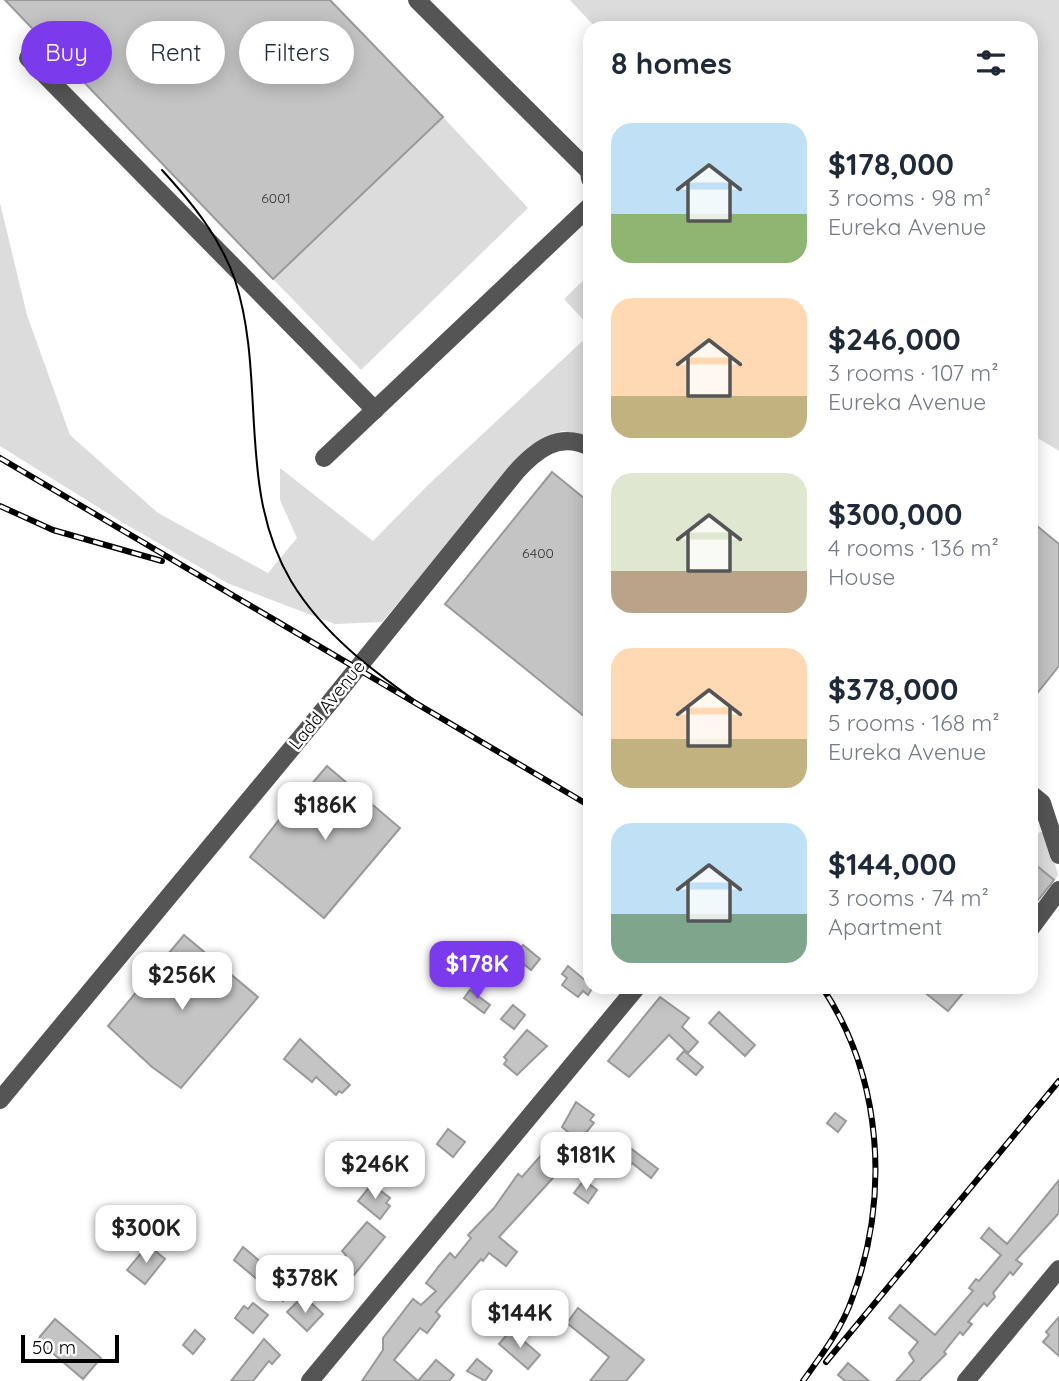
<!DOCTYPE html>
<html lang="en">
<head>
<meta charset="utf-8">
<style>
  body { margin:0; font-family:Quicksand,sans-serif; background:#f6f6f7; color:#1f2937; height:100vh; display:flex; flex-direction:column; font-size:26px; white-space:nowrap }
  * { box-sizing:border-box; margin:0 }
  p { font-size:23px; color:#747a83 }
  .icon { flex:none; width:38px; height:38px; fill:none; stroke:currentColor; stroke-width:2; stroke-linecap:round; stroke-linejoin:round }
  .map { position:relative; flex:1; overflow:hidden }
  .side { position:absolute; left:583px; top:21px; width:455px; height:973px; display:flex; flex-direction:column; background:#fff; border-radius:21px; box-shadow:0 4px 18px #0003 }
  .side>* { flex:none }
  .hud { position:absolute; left:21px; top:21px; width:457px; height:63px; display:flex; gap:14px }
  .scale { position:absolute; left:21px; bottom:18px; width:98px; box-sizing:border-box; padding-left:7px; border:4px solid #000; border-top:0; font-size:19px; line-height:24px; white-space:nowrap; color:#000; -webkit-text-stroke:5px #fff; paint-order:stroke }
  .price { position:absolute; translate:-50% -60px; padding:0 16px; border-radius:14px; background:#fff; color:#222; font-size:23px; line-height:46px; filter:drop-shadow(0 2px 4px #0008) }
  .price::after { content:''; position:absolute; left:50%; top:42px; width:21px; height:16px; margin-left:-10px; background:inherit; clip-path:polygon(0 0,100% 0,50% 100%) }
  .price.active { background:#7c3aed; color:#fff }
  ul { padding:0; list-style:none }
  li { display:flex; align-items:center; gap:21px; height:175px; padding:0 28px }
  li span { display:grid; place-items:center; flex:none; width:196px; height:140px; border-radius:21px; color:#555 }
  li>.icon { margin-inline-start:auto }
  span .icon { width:84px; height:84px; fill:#fffc; stroke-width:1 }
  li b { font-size:30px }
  h2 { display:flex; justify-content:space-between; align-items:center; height:84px; padding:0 28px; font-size:30px }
  .tag { padding:0 24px; border-radius:32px; background:#fff; box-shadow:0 4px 18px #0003; font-size:24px; line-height:63px }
  .tag.active { background:#7c3aed; color:#fff }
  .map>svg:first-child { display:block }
  .green { fill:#dcdcdc }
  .building { fill:#c4c4c4; stroke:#999; stroke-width:2 }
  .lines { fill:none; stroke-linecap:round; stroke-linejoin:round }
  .minor { stroke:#555; stroke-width:18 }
  .tram { stroke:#000; stroke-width:2 }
  .rail-casing { stroke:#000; stroke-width:6 }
  .rail { stroke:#fff; stroke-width:3.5; stroke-dasharray:10; stroke-linecap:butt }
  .labels { text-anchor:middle; stroke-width:5; stroke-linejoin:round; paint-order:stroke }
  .number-label { font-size:14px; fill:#313131 }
  .street-label { font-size:18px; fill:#000; stroke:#fff }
</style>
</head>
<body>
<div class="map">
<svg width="1059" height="1381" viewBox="0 0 1059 1381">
  <rect width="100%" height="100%" fill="#fff"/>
  <g class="green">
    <polygon points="570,0 1059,0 1059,451 1031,434 1031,28 596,28"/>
    <polygon points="443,117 528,208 361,370 273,279"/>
    <polygon points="0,203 27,315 70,435 158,513 268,573 297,538 280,500 280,468 373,541 428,485 590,334 590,436 562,431 530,446 382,622 335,624 227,583 120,521 0,446"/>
    <polygon points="590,274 590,327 564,299"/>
    <polygon points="1040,832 1046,832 1058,875 1055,880 1031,861 1031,842"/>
  </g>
  <g class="building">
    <polygon points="5,0 330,0 443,117 273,279"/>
    <polygon points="552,472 590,503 590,721 445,604"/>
    <polygon points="1031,521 1059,544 1059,666 1031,701"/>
    <polygon points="327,766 400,828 324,918 250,857 297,797 299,799"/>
    <polygon points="1031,861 1054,880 1031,909"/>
    <polygon points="184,935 258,997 181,1088 152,1067 108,1026"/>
    <polygon points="523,945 540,959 531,970 514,956"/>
    <polygon points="568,966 593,987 588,995 583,991 578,997 562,985 567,978 562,974"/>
    <polygon points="918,987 968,987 948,1011"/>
    <polygon points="470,990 490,1005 484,1013 464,998"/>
    <polygon points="660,997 689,1018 682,1027 698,1042 688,1053 669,1035 629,1077 608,1061"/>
    <polygon points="513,1005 525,1015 514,1029 501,1019"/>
    <polygon points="719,1012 755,1045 745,1056 709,1023"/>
    <polygon points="527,1030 547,1046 517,1075 504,1064 507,1060 504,1057"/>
    <polygon points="300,1039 350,1085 342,1093 339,1091 336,1095 316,1077 312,1082 284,1059"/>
    <polygon points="684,1051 703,1067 696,1075 677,1059"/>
    <polygon points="576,1102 594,1115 590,1120 594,1123 579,1141 562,1127"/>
    <polygon points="835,1113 846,1121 838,1132 827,1123"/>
    <polygon points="448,1129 465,1142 453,1157 437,1144"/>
    <polygon points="583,1142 598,1152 591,1164 576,1153"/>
    <polygon points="625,1144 658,1169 651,1178 632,1163 629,1167 615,1156"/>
    <polygon points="543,1153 562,1168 499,1237 517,1252 506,1266 489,1253 483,1261 481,1259 436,1312 440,1316 427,1333 420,1328 394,1360 418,1381 436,1360 454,1375 449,1381 362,1381 383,1350 383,1338 413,1299 421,1305 436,1291 426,1283 439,1266 450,1253 455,1258 471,1238 468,1235 494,1208 518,1174 522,1177"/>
    <polygon points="584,1180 597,1190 588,1203 574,1193"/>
    <polygon points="1059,1180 1059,1213 1016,1260 1022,1264 1013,1275 1010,1272 993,1293 995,1297 987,1306 984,1303 968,1322 972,1324 967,1330 963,1335 960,1332 944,1352 946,1354 919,1381 896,1381 914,1361 909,1353 918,1342 889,1318 900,1305 935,1335 973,1291 969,1288 976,1279 979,1281 1001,1255 981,1238 989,1228 1007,1244"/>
    <polygon points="372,1184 390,1198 386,1203 390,1206 380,1219 358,1201"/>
    <polygon points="367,1222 385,1237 354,1275 339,1263 346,1255 342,1251"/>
    <polygon points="148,1245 165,1259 145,1284 127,1270"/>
    <polygon points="243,1247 293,1289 283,1301 234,1260"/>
    <polygon points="298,1301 305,1307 310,1302 323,1314 307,1331 287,1312"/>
    <polygon points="253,1303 268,1315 253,1333 235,1318 244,1306 248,1309"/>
    <polygon points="578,1308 644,1360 626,1381 590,1381 609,1357 567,1323"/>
    <polygon points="1059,1317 1059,1356 1043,1342 1049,1335 1046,1332"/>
    <polygon points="55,1319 101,1358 83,1379 37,1340"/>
    <polygon points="195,1330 205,1339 193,1354 183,1345"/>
    <polygon points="511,1330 540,1355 528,1369 499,1344"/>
    <polygon points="264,1339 280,1355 272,1364 269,1361 253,1381 231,1381"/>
    <polygon points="477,1359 492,1371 485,1381 467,1371"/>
    <polygon points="848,1363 869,1381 845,1381 838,1375"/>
  </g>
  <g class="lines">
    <g class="minor">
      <polyline points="417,0 589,171 590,179"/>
      <polyline points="28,58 375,410"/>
      <polyline points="324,458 590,206"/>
      <polyline points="1031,794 1042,803 1059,855"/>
      <polyline points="1031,928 1059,890"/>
      <path d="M0,1100L331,701L516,472C536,450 559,431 590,447"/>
      <polyline points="310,1381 637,987"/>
      <polyline points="966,1381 1059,1269"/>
    </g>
    <path class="tram" d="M162,170C192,203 220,237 235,280C267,379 236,488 291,581C326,639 380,676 434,714"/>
    <defs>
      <g id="rail">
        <polyline points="0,458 590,806"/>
        <polyline points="0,506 53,530 162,561"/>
        <polyline points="826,1362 1059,1081"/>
        <path d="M803,1381C821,1356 842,1328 852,1299C890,1197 883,1078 822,987"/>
      </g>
    </defs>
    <use href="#rail" class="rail-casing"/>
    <use href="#rail" class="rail"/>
  </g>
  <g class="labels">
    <g class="number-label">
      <text x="276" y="203">6001</text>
      <text x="538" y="558">6400</text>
    </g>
    <g class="street-label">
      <text transform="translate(327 705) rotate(-51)" y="6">Ladd Avenue</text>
    </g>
  </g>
</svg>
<div class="scale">50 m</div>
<b class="price" style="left:325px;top:842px">$186K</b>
<b class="price active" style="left:477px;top:1001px">$178K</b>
<b class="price" style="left:182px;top:1012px">$256K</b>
<b class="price" style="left:586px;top:1192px">$181K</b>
<b class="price" style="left:375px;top:1201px">$246K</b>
<b class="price" style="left:146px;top:1265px">$300K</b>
<b class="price" style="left:305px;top:1315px">$378K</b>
<b class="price" style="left:520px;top:1350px">$144K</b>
<div class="hud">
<a class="tag active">Buy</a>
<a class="tag">Rent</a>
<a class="tag">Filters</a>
</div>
<section class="side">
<h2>8 homes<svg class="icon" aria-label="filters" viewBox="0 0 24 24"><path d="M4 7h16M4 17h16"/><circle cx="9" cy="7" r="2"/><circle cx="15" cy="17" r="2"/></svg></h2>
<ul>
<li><span style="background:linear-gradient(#bfe0f5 65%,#8fb573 0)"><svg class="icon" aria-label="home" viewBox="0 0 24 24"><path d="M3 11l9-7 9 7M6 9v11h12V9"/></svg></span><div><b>$178,000</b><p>3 rooms · 98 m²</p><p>Eureka Avenue</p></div></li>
<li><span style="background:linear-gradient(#ffd9b3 70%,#c2b280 0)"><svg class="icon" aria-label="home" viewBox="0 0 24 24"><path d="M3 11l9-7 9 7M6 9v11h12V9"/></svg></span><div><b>$246,000</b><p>3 rooms · 107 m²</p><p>Eureka Avenue</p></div></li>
<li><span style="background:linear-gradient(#dfe7d0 70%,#b9a48a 0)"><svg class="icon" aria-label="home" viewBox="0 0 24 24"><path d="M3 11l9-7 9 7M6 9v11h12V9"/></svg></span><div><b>$300,000</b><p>4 rooms · 136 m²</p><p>House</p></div></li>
<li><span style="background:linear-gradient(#ffd9b3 65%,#c2b280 0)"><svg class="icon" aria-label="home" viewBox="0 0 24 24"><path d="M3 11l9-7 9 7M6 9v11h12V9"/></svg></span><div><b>$378,000</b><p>5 rooms · 168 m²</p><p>Eureka Avenue</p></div></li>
<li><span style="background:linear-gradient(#bfe0f5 65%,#7fa58c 0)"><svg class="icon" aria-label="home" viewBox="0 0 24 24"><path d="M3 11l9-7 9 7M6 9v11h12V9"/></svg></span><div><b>$144,000</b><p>3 rooms · 74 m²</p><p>Apartment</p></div></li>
</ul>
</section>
</div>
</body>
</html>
